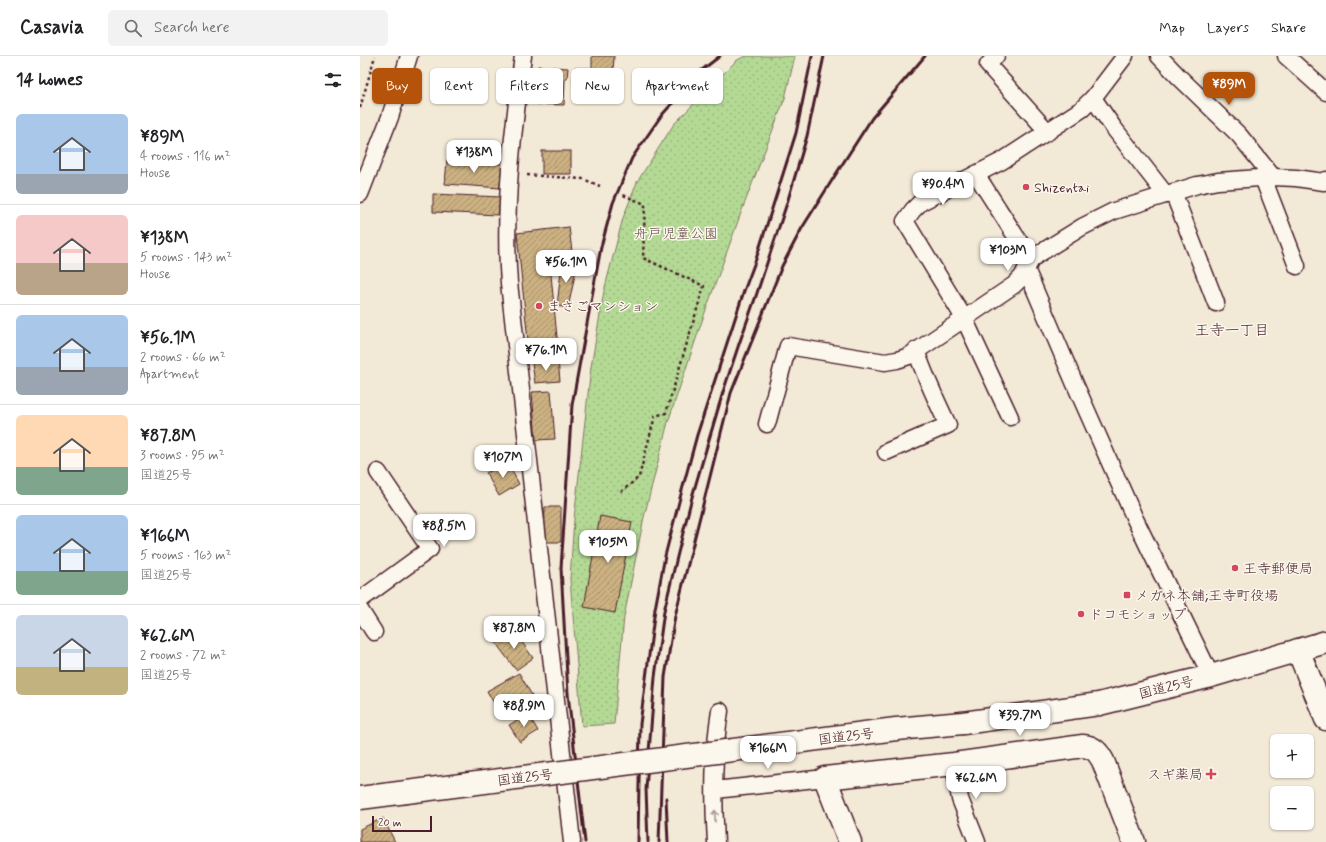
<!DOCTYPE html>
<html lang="en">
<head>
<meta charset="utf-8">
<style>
  body { margin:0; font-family:Mynerve,"Klee One",sans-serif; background:#f2f2f2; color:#202124; height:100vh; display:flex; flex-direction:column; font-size:15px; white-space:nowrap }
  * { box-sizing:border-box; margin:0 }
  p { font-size:13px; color:#757577 }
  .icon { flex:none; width:22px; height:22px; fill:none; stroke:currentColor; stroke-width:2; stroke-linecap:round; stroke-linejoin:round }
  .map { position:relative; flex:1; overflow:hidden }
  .panel { display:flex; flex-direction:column; background:#fff; width:360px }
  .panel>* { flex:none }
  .top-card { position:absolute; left:12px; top:12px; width:380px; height:36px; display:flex; gap:8px }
  .tools { position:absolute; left:910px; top:678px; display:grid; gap:8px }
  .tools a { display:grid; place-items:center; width:44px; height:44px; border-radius:6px; background:#fff; box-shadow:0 1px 3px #0004; font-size:20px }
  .scale { position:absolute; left:12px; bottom:10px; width:60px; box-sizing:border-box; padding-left:4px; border:2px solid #4a1f2b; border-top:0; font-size:11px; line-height:14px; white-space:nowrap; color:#4a1f2b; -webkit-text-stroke:3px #fbf7ec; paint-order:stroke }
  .price { position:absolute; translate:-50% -34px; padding:0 9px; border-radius:8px; background:#fff; color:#222; font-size:13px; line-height:26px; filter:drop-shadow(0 1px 2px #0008) }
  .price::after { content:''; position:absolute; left:50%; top:24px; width:12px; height:9px; margin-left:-6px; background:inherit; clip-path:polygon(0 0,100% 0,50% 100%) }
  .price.current { background:#b45309; color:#fff }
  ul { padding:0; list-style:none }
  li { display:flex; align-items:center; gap:12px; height:100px; padding:0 16px }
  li+li { border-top:1px solid #e0e0e0 }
  li span { display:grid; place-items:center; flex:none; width:112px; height:80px; border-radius:6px; color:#555 }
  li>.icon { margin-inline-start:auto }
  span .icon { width:48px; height:48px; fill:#fffc; stroke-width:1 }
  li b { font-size:17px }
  h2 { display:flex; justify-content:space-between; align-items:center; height:48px; padding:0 16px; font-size:17px }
  .pill { padding:0 14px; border-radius:6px; background:#fff; box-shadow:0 1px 3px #0004; font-size:14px; line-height:36px }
  .pill.current { background:#b45309; color:#fff }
  header { display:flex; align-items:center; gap:24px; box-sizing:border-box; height:56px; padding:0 20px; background:#fff; border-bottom:1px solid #e0e0e0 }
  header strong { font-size:19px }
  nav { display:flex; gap:22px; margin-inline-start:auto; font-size:14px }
  .search { width:280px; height:36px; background:#f2f2f2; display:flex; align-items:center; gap:10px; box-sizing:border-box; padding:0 14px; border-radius:6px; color:#757577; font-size:15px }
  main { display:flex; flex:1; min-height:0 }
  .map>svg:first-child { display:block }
  .grass { fill:url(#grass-dots); stroke:#7e7c60 }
  .building { fill:url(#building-hatch); stroke:#4a1f2b }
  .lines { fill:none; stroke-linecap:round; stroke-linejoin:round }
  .street-casing { stroke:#4a1f2b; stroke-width:19 }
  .secondary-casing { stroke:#4a1f2b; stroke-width:25 }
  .highway-casing { stroke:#4a1f2b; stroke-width:25 }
  .path { stroke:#4a1f2b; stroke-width:2.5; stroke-dasharray:3 3; stroke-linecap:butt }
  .street { stroke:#fbf7ec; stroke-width:16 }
  .secondary { stroke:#fbf7ec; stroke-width:22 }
  .highway { stroke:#fbf7ec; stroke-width:22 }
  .rail { stroke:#4a1f2b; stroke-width:3 }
  .highway-bridge-casing { stroke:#4a1f2b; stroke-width:25; stroke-linecap:butt }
  .highway-bridge { stroke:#fbf7ec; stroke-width:22 }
  .oneway { stroke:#ab9695 }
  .poi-dot { fill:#d1495b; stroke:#fbf7ec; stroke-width:1.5 }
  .labels { text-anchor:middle; stroke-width:3; stroke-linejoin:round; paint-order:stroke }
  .poi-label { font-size:14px; fill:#4a1f2b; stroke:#fbf7ec; text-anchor:start }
  .park-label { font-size:14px; fill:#644e45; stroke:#fbf7ec }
  .street-label { font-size:14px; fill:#4a1f2b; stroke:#fbf7ec }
  .neighbourhood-label { font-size:15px; fill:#4a1f2b; stroke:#fbf7ec }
</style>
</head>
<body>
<header>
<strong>Casavia</strong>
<div class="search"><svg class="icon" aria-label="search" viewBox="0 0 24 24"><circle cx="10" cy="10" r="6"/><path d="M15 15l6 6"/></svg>Search here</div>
<nav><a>Map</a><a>Layers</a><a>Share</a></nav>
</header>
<main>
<section class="panel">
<h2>14 homes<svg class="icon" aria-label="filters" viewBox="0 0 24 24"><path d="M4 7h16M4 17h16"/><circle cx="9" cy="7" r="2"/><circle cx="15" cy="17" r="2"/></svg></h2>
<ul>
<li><span style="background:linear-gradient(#a9c7e8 75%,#9aa5b1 0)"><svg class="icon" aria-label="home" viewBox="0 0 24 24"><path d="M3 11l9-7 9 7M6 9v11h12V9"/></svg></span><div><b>¥89M</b><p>4 rooms · 116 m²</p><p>House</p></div></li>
<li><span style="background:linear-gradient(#f6c9c9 60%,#b9a48a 0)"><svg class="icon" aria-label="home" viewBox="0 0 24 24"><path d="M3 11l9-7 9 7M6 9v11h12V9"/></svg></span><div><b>¥138M</b><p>5 rooms · 143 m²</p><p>House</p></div></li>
<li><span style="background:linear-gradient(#a9c7e8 65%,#9aa5b1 0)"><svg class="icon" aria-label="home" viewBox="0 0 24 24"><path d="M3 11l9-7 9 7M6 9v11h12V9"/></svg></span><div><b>¥56.1M</b><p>2 rooms · 66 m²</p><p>Apartment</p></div></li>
<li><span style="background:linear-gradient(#ffd9b3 65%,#7fa58c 0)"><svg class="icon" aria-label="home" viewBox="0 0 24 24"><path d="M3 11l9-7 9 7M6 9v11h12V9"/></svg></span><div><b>¥87.8M</b><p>3 rooms · 95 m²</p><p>国道25号</p></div></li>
<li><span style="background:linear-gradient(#a9c7e8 70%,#7fa58c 0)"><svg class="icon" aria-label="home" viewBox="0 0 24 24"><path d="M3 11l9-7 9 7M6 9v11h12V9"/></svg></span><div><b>¥166M</b><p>5 rooms · 163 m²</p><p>国道25号</p></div></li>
<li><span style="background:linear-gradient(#c9d6e8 65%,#c2b280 0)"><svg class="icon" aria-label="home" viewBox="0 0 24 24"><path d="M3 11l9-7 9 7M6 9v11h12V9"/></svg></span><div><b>¥62.6M</b><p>2 rooms · 72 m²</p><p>国道25号</p></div></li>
</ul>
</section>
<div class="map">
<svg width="966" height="786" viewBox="0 0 966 786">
  <defs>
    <pattern id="grass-dots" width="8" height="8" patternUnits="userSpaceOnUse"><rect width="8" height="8" fill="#b3d994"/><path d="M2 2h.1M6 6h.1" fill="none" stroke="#9bba80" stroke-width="1.8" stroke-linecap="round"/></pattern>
    <pattern id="building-hatch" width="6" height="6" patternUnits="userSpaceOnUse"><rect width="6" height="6" fill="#ccb282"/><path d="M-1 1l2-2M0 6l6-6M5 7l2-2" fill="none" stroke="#a8906b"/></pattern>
  </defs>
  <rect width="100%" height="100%" fill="#f2e9d7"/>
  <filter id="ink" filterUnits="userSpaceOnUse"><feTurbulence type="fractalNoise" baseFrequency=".025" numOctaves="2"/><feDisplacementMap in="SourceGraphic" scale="8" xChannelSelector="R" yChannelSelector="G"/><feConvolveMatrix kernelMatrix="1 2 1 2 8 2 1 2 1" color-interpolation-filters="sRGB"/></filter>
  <g filter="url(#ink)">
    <polygon class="grass" points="385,0 435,0 425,42 382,154 343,262 308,366 284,461 264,561 254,668 222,670 210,523 214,463 231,311 244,235 263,162 277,126 314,68 376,5"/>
    <g class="building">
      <polygon points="232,0 254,0 253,16 232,15"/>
      <polygon points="178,10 208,12 207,23 205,23 204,49 177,48"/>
      <polygon points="214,12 230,12 230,28 213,27"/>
      <rect x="182" y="95" width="29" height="23"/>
      <polygon points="87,104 142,108 140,132 85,128"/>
      <polygon points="73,138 141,141 138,159 73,156"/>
      <polygon points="209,171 212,196 189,198 199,302 170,305 157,177"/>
      <polygon points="202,206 217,209 208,252 197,250"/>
      <polygon points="198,304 200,325 175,327 172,307"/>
      <polygon points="191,335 195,383 176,384 172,336"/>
      <polygon points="147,406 159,428 139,440 126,417"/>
      <polygon points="185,451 201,451 201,486 184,486"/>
      <polygon points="240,460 272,466 255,557 224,551"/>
      <polygon points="153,573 173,602 156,614 135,586"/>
      <polygon points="159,617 174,643 142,661 127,635"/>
      <polygon points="168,658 178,675 160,686 149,669"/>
      <polygon points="23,762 35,786 0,786 0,773"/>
    </g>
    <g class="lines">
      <defs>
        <g id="street">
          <path d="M163,0C153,75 143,152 149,227L212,786"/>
          <polyline points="636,0 628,9 688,76"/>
          <polyline points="799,0 818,20 879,79 913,121"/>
          <polyline points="926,0 966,36"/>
          <polyline points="733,42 753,71 806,139"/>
          <polyline points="616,118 671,204"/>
          <polyline points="903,122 937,210"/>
          <polyline points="813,136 856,247"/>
          <polyline points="0,138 30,61 49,0"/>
          <polyline points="666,213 715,328 775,463 851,620"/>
          <polyline points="650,361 604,262 545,165 553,154 561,146 642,105 722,53 733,42 765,0"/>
          <polyline points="407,368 428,290 525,306 537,304 549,300 654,229 662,221 671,204 677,199 722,171 754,155 837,129 858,125 913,121 936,122 964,126 966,124"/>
          <path d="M526,396L588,369C576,344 565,321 556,294"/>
          <polyline points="0,544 70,493 18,416"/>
          <polyline points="0,554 14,576"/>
          <polyline points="594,708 600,743 617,786"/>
          <polyline points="355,734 465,722"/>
          <path d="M356,786C353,742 353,698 360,655"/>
        </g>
        <g id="secondary">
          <polyline points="938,594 966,663"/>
          <path d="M490,786L465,722L594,708L723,690C734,691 738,696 743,705L774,786"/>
        </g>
        <polyline id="highway" points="603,667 739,648 851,620 966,586"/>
      </defs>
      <use href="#street" class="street-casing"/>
      <use href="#secondary" class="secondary-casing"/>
      <use href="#highway" class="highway-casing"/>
      <g class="path">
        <polyline points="0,52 15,0"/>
        <polyline points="167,119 223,123 240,130"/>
        <polyline points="261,436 279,421 295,360 306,357 344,230 283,202 285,148 263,139"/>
      </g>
      <use href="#street" class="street"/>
      <use href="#secondary" class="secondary"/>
      <use href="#highway" class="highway"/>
      <g class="rail">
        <polyline points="306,742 308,786"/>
        <polyline points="225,786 208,638 201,512 212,349 241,191 253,147 272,102 301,60 342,14 360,0"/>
        <polyline points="278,786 280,668 295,553 305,500 321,438 337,379 384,235 396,203 436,77 452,0"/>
        <polyline points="288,786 286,733 295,621 304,555 317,501 332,441 363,336 379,288 396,240 427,147 447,80 464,0"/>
        <polyline points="299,786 305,621 315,560 371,337 422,210 442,172 476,118 512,62 565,0"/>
      </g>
      <defs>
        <polyline id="highway-bridge" points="0,742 536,673 603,667"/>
      </defs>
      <use href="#highway-bridge" class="highway-bridge-casing"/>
      <use href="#highway-bridge" class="highway-bridge"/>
    </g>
    <defs><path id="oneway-shaft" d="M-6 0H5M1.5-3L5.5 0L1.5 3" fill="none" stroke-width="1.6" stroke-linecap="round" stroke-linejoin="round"/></defs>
    <use class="oneway" href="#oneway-shaft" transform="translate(355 760) rotate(-90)"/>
  </g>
  <g class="poi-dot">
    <circle cx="666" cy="131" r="4"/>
    <circle cx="179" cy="250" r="4"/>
    <circle cx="875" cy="512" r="4"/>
    <rect x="763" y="535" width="8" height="8" rx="2"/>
    <circle cx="721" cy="558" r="4"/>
    <path d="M849 712h4v4h4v4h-4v4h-4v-4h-4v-4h4z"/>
  </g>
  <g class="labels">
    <g class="poi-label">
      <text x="674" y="136">Shizentai</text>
      <text x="187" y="255">まさごマンション</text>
      <text x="883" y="517">王寺郵便局</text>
      <text x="775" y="544">メガネ本舗;王寺町役場</text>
      <text x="729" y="563">ドコモショップ</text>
      <text x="843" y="723" text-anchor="end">スギ薬局</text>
    </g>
    <g class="park-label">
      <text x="316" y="182">舟戸児童公園</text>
    </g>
    <g class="street-label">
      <text transform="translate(806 631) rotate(-14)" y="5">国道25号</text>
      <text transform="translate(486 680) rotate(-7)" y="5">国道25号</text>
      <text transform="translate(165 721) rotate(-7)" y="5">国道25号</text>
    </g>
    <g class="neighbourhood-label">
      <text x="872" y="279">王寺一丁目</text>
    </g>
  </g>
</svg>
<div class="tools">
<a>+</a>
<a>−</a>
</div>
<div class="scale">20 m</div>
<b class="price current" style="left:869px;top:50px">¥89M</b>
<b class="price" style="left:114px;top:118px">¥138M</b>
<b class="price" style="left:583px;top:150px">¥90.4M</b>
<b class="price" style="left:648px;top:216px">¥103M</b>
<b class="price" style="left:206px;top:228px">¥56.1M</b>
<b class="price" style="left:186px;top:316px">¥76.1M</b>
<b class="price" style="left:143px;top:423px">¥107M</b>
<b class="price" style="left:84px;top:492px">¥88.5M</b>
<b class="price" style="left:248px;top:508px">¥105M</b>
<b class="price" style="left:154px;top:594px">¥87.8M</b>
<b class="price" style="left:164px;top:672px">¥88.9M</b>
<b class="price" style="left:660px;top:681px">¥39.7M</b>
<b class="price" style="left:408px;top:714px">¥166M</b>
<b class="price" style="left:616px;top:744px">¥62.6M</b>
<div class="top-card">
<a class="pill current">Buy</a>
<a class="pill">Rent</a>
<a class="pill">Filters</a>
<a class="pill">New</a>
<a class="pill">Apartment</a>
</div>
</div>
</main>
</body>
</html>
